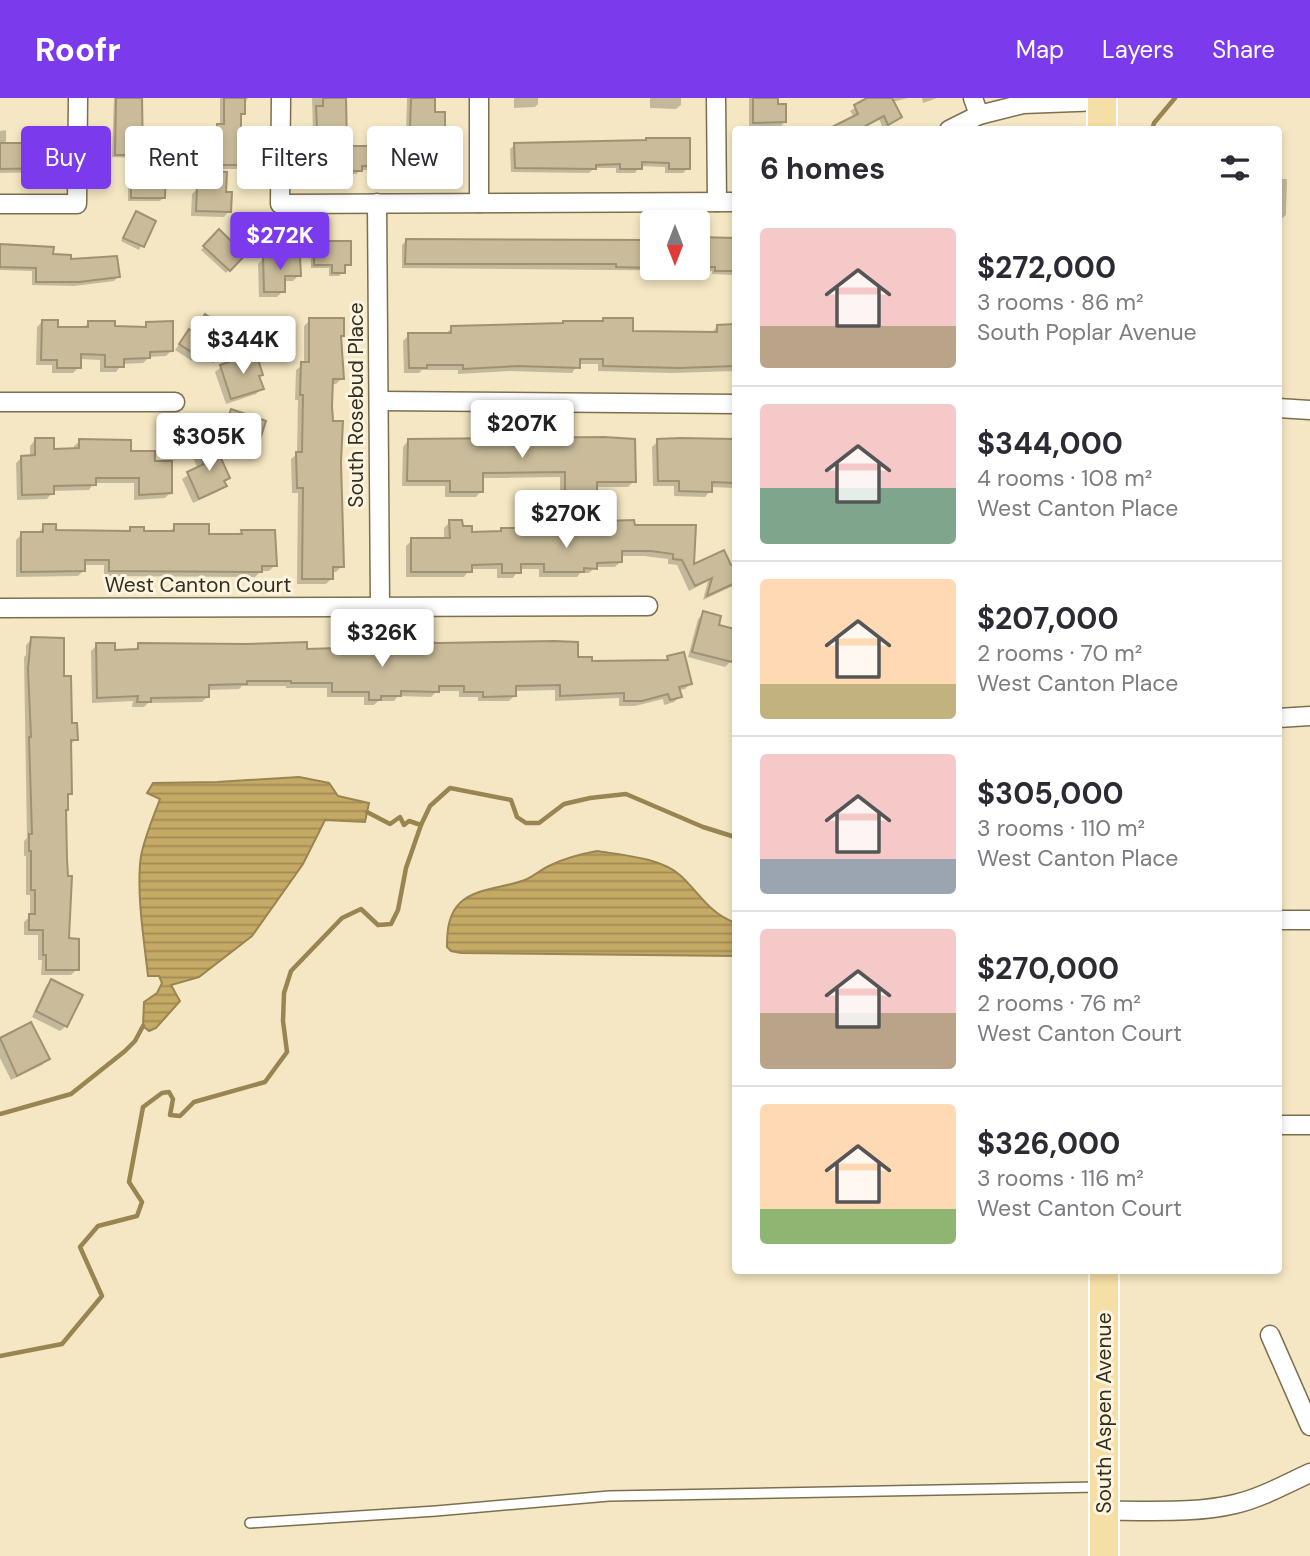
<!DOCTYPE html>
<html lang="en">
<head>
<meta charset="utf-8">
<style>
  body { margin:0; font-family:"DM Sans",sans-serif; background:#f7f7f7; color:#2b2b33; height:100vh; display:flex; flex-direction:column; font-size:26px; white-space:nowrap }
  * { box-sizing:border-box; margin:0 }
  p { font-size:23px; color:#7c7c81 }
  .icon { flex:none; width:38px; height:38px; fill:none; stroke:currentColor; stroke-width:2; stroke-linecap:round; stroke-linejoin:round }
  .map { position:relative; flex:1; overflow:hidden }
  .sheet { position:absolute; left:732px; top:28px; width:550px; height:1148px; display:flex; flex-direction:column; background:#fff; border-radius:7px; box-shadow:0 4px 10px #0003 }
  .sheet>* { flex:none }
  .top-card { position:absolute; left:21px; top:28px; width:606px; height:63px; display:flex; gap:14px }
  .needle { width:46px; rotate:180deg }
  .tools { position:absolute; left:640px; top:112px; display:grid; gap:14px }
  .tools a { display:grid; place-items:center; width:70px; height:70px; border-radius:7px; background:#fff; box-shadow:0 4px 10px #0003; font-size:35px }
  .price { position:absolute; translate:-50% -60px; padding:0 16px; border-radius:7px; background:#fff; color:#222; font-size:23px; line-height:46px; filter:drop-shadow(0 2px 4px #0008) }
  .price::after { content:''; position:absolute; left:50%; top:42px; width:21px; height:16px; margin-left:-10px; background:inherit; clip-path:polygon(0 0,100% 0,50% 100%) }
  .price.active { background:#7c3aed; color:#fff }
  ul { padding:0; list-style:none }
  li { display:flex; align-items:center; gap:21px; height:175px; padding:0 28px }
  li+li { border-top:2px solid #e1e1e2 }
  li span { display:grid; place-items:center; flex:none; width:196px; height:140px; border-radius:7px; color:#555 }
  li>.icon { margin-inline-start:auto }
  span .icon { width:84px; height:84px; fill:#fffc; stroke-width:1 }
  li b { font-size:30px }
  h2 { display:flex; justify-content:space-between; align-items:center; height:84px; padding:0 28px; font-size:30px }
  .tag { padding:0 24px; border-radius:7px; background:#fff; box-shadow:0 4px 10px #0003; font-size:24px; line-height:63px }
  .tag.active { background:#7c3aed; color:#fff }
  header { display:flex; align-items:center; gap:42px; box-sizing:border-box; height:98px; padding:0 35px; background:#7c3aed; color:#fff }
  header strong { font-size:33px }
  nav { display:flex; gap:38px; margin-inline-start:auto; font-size:24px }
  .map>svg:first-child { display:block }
  .water { fill:url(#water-rules); stroke:#998551; stroke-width:2 }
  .shadow { fill:#0003 }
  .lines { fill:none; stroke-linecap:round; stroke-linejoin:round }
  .stream { stroke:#998551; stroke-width:4.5 }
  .building { fill:#cabc9a; stroke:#a09271; stroke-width:2 }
  .service-casing { stroke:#7c6f4f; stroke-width:12 }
  .minor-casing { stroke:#7c6f4f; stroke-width:21 }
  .primary-casing { stroke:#fff; stroke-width:32 }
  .service { stroke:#fff; stroke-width:9 }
  .minor { stroke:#fff; stroke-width:18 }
  .primary { stroke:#f5dfa6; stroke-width:28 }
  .labels { text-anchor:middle; stroke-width:6; stroke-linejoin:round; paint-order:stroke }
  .street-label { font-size:21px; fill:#332e20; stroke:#fdf4df }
</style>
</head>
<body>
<header>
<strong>Roofr</strong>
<nav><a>Map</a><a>Layers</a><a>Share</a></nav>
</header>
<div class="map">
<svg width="1310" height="1458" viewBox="0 0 1310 1458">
  <defs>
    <pattern id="water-rules" width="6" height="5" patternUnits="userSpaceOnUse" patternTransform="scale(1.75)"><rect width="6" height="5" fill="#c5aa66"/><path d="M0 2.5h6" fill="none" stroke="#a18b54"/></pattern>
  </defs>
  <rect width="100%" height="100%" fill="#f5e7c3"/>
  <g class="water">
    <path d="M299,679L329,685L338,698L369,705L365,724L325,722L303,766L252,838L199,879L171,887L180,903L156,930L149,933L143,928L144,904L157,895L162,885L159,878H148C144,842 136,793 141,758C145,738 153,720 160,701L147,695L153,685L217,684Z"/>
    <path d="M597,753C623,757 662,760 681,778C701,797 708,814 735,825V858L461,855L451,853L447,849C447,833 448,816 461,804C478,789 507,790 527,781C535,777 542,771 551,767C565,760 581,756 597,753Z"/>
  </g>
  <g class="shadow">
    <polygon points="114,0 141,0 141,56 138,60 112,59"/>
    <polygon points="220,0 248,0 243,7 243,15 240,19 239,48 244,66 239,71 212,71 213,32 220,28"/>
    <polygon points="312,0 344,0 345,50 373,67 369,72 361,72 356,76 332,77 331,34 313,34"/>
    <polygon points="407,0 433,0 433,16 443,29 437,35 438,58 443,77 439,82 404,82 404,67 409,62 413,62 413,34 406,34"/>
    <polygon points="514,0 538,0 538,6 535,9 514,10"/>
    <polygon points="650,0 681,0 681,7 676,11 650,10"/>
    <polygon points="749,0 776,0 784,24 779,32 753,32 753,29 749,29"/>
    <polygon points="871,0 908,0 892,4 900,19 883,30 879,21 859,32 831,32 854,19 850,13"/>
    <polygon points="922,0 937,0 923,5"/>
    <polygon points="6,32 6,47 49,69 44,74 0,75 0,33"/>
    <polygon points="688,42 688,70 683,75 665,75 665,69 640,68 635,75 616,75 616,70 594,70 589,75 511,74 510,51 515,47"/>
    <polygon points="140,72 163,100 160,103 128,103 128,90 132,87 136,87 136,76"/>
    <polygon points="203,75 224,96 229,113 224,119 191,118 192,96 197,91 197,80"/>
    <polygon points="1278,81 1287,81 1286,117 1280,122 1278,122"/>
    <polygon points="136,116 154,124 139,152 121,143"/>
    <polygon points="219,134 233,148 250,150 226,175 201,152"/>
    <polygon points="698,141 735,142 735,185 733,177 712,176 712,173 402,170 402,147 406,143 653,170 698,170"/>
    <polygon points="315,145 349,166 343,170 343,174 339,178 329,178 329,170 311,170 311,149"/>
    <polygon points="0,148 69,163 118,179 114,183 74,188 32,187 32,173 0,172"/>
    <polygon points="264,160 299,177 293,183 283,183 283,193 277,199 259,199 258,166"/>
    <polygon points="206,219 219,260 213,265 199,256 192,263 175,252 184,239 190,233 193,235"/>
    <polygon points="604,221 631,235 712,234 718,228 735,228 735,273 672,275 598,273 598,266 578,266 572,275 510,273 458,276 458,272 422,272 419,275 404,275 403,243 409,237 446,235 452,230 601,225"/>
    <polygon points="310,222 342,237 339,240 342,280 336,286 331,286 331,308 339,364 342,468 336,474 332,474 332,480 326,486 297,486 298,395 292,395 291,361 297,356 298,302 295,302 296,272 304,266 304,228"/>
    <polygon points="42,224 56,230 83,230 89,225 113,230 142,230 147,226 172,252 166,258 149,259 143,265 122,266 116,274 100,274 100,262 79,261 79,269 73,275 52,275 52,267 36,267 37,229"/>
    <polygon points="221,269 261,276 258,279 262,290 256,296 226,306 215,274"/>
    <polygon points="231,313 264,324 254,354 248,359 216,348 226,319"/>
    <polygon points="35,342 52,352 74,352 74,348 80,343 130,355 153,364 171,394 165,400 134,402 134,385 94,385 89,392 53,393 47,401 17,402 16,365 22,359 30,359 30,348"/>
    <polygon points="408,343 634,383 628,389 596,389 596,393 590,399 560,399 560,379 481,380 481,393 476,399 445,399 445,388 402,388 403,349"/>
    <polygon points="658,343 735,349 735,390 710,389 710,393 705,399 674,398 674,388 653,388 652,349"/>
    <polygon points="199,354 228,379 219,393 193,405 182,381 198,371 193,360"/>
    <polygon points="450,424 470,436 598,436 598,430 604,424 633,428 694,429 692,469 730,470 735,467 735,487 703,502 708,483 689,493 677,467 668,466 668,461 644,458 621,458 621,463 615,469 595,469 589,475 580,475 577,479 539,479 539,471 519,471 513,480 497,480 497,471 470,471 464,479 406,479 406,448 412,442 444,442 444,430"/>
    <polygon points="44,428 55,434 127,435 131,431 142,435 169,434 175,428 207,438 239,438 242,434 275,467 269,473 261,473 255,479 104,478 104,467 84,467 84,472 78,478 16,479 16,442 22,436 38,436"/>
    <polygon points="704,515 717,528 735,533 735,547 731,563 725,569 688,559 698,521"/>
    <polygon points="32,541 62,580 71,627 76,641 70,647 70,695 66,699 65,713 67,842 77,871 71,877 41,877 42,862 38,862 38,837 24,837 24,824 30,818 30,797 26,797 26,758 24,758 24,743 27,740 24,559 26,557 26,547"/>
    <polygon points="423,545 576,561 591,565 664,563 668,560 691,585 685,591 679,592 680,598 674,604 664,607 663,601 635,608 619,608 619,600 555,603 555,592 514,593 515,597 509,603 478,603 478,599 459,599 459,593 437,593 431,599 398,598 394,603 378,603 374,607 364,607 364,599 327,599 327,590 286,590 286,588 242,588 239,591 208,592 208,598 202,604 148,605 144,609 132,609 133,603 92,605 91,553 97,547 114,554 133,553 139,547 305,553 363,551 369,546 384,551 419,550"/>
    <polygon points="51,883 66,928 60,933 32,919 46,888"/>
    <polygon points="30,927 48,961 42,967 11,982 0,960 0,942"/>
  </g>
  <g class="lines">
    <g class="stream">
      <polyline points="1152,32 1154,25 1175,0"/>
      <polyline points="367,714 390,726 400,719 404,727 409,723 421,727"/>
      <polyline points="0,1016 71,996 125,953 135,943 143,928"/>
      <polyline points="0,1258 62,1246 102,1198 80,1149 98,1128 137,1118 142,1104 129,1084 143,1009 162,995 169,994 173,1001 170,1017 180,1018 194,1004 265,984 287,954 283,923 284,895 291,873 342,820 361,811 378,827 391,826 398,812 406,770 421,727 430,708 450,690 511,702 517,719 526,725 539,725 564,706 590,700 626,696 703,729 735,739"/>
    </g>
  </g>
  <g class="building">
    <polygon points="116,0 142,0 143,57 115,57"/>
    <polygon points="224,0 245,0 245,16 241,16 241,46 246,46 245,67 216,67 217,26 224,26"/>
    <polygon points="323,0 346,0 347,48 375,48 375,68 362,68 362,73 336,73 335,30 317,31 316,8 323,8"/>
    <polygon points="411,0 435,0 435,14 445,14 445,30 439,30 440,56 445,56 445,78 408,78 408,61 417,61 417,30 410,30"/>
    <polygon points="753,0 778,0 778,6 786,6 786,24 753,25"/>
    <polygon points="867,0 892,0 902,19 888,27 884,18 858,32 826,32 858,16 854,7"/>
    <polygon points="646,40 690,40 690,71 669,71 669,65 642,64 642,71 620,71 620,66 596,67 596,71 515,70 514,45 646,42"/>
    <polygon points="0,45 50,45 50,70 0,71"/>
    <polygon points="139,70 166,71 165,100 131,100 131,85 139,85"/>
    <polygon points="202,73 227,74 226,94 232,94 231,114 196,113 197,89 202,89"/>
    <polygon points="136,113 156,123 144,149 123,140"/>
    <polygon points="219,131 233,145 240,139 252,150 230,173 203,148"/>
    <polygon points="698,139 735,140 735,173 715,173 715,169 698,169"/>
    <polygon points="406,141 653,142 653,170 616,169 616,166 405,166"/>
    <polygon points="314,143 351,143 351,167 345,167 345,175 332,175 332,167 314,167"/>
    <polygon points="0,146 54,149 53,156 71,157 71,161 117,158 120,179 79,184 36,184 36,170 0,169"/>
    <polygon points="263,158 300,158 301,178 285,178 285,194 264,194"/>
    <polygon points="205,216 236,236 220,261 204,250 199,259 179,246 189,231 194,234"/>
    <polygon points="309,220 344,220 344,238 341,238 344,281 333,281 332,308 333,323 343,323 341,364 344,469 333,469 333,481 302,481 303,390 297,390 296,354 302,354 303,297 300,297 301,264 309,264"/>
    <polygon points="603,220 633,220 633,233 717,234 717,227 735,226 735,268 679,270 603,268 603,261 580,261 580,270 517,268 463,271 463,267 427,267 427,270 409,270 408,235 451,235 451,228 563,225 563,223 603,223"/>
    <polygon points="42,222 58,222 58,229 88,229 88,223 115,223 115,228 146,229 146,224 173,223 173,253 150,254 150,260 124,261 124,269 105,269 105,257 81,256 81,270 57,270 57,262 41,262"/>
    <polygon points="256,255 263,277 259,278 264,291 231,301 220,267"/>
    <polygon points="231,311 266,323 256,354 220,343"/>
    <polygon points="604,339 635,341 636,384 597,384 597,394 565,394 565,374 483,375 483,394 450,394 450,383 407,383 408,341"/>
    <polygon points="35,340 54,340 54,351 79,350 79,341 131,342 131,353 155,353 155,363 172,363 172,395 139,397 139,380 96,380 96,387 54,388 54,396 22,397 21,358 35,357"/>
    <polygon points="680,340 734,341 735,385 712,384 712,394 679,393 679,383 658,383 657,341"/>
    <polygon points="214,345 230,380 224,383 227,388 199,401 187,374 204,366 198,353"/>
    <polygon points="449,422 462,422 463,428 472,428 472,434 501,433 501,430 537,430 538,435 603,434 603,423 634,422 635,427 696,427 694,466 724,452 731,467 735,466 735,485 707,498 712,480 695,488 682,462 673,461 673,456 651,453 622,453 622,464 597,465 597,471 584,470 584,474 544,474 544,466 521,466 521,475 502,475 502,466 472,467 472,474 411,474 411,440 450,440"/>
    <polygon points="43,426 56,426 56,432 130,433 130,429 144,429 144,433 174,433 174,426 209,426 209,436 242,436 241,432 275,432 277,468 262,468 262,474 109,473 109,462 85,462 85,473 21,474 21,434 43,434"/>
    <polygon points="703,513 721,518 719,527 735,531 735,554 732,564 692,554"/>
    <polygon points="31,539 64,540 64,578 71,578 72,625 77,625 78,642 71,642 72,696 68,696 68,712 66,712 67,761 68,778 72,778 69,840 79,841 79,872 46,872 46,857 43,857 43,832 29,832 29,816 35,816 35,792 31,792 31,753 29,753 29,736 32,736 29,639 31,639 28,571"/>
    <polygon points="554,543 578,544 578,559 592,559 592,563 668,562 667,558 684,554 692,586 679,589 682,599 670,602 668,596 642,603 624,603 624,595 560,598 560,587 516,588 516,598 483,599 483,594 464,594 464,588 439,588 439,594 401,593 401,598 381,598 381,602 369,602 369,594 332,594 332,585 291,585 291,583 247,583 247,586 209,587 209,599 151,600 151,604 137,604 138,598 97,600 96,545 115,545 115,552 138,551 138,545 246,546 307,544 307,551 368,549 368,544 385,544 385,549 423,548 423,544 439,545"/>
    <polygon points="51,881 83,897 67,929 36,913"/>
    <polygon points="31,924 50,961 17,978 0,940"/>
  </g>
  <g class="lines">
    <defs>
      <polyline id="service" points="250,1425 436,1413 609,1398 1099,1389"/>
      <g id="minor">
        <polyline points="281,0 280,106 735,104"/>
        <polyline points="716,0 717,104"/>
        <polyline points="973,0 979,17"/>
        <polyline points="949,32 979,17 1023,6 1102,3"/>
        <polyline points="377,105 380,509"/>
        <polyline points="479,105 479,0"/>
        <polyline points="0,106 77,106 78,0"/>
        <polyline points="379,303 735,306"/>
        <polyline points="0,304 175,304"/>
        <polyline points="1278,310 1310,312"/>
        <polyline points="0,510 648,508"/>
        <polyline points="1278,620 1310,618"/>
        <polyline points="1278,822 1310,822"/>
        <polyline points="1278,1027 1310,1027"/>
        <polyline points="1270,1237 1310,1328"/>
        <path d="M1104,1413C1147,1412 1193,1416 1235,1406C1261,1400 1286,1386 1310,1375"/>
      </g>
      <g id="primary">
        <polyline points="1102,32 1102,0"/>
        <polyline points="1104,1172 1104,1458"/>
      </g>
    </defs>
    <use href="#service" class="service-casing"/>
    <use href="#minor" class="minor-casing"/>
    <use href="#primary" class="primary-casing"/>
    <use href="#service" class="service"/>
    <use href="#minor" class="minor"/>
    <use href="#primary" class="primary"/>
  </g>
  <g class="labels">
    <g class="street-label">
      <text transform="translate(356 307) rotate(-90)" y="7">South Rosebud Place</text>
      <text x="198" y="494">West Canton Court</text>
      <text transform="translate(1104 1315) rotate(-90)" y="7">South Aspen Avenue</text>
    </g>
  </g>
</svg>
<div class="tools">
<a><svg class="needle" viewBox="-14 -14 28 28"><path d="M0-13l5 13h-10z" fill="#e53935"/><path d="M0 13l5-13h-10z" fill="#7c7c81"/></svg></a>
</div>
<b class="price active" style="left:280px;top:174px">$272K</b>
<b class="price" style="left:243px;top:278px">$344K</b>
<b class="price" style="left:522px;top:362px">$207K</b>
<b class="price" style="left:209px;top:375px">$305K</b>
<b class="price" style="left:566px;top:452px">$270K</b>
<b class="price" style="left:382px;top:571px">$326K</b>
<div class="top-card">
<a class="tag active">Buy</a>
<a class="tag">Rent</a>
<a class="tag">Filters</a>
<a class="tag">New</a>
</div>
<section class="sheet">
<h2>6 homes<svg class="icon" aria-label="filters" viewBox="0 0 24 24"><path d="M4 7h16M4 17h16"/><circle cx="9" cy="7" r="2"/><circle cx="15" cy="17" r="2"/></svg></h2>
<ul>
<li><span style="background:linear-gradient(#f6c9c9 70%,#b9a48a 0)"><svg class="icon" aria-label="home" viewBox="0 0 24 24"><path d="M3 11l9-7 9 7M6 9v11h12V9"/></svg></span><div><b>$272,000</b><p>3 rooms · 86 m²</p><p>South Poplar Avenue</p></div></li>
<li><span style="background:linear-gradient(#f6c9c9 60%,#7fa58c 0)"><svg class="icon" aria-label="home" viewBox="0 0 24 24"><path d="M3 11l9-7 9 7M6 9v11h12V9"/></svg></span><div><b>$344,000</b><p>4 rooms · 108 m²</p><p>West Canton Place</p></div></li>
<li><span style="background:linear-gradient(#ffd9b3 75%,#c2b280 0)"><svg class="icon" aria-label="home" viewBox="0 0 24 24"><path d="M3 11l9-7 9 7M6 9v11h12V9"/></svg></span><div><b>$207,000</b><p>2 rooms · 70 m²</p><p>West Canton Place</p></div></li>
<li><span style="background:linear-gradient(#f6c9c9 75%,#9aa5b1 0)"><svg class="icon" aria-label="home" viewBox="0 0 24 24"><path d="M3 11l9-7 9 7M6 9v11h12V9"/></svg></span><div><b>$305,000</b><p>3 rooms · 110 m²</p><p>West Canton Place</p></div></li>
<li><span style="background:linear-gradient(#f6c9c9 60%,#b9a48a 0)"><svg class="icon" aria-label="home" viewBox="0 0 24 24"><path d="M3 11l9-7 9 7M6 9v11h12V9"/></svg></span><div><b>$270,000</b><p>2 rooms · 76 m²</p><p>West Canton Court</p></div></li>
<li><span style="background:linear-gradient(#ffd9b3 75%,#8fb573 0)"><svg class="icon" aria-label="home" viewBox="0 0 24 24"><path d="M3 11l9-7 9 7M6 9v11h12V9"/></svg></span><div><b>$326,000</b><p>3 rooms · 116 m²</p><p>West Canton Court</p></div></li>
</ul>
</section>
</div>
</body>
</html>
